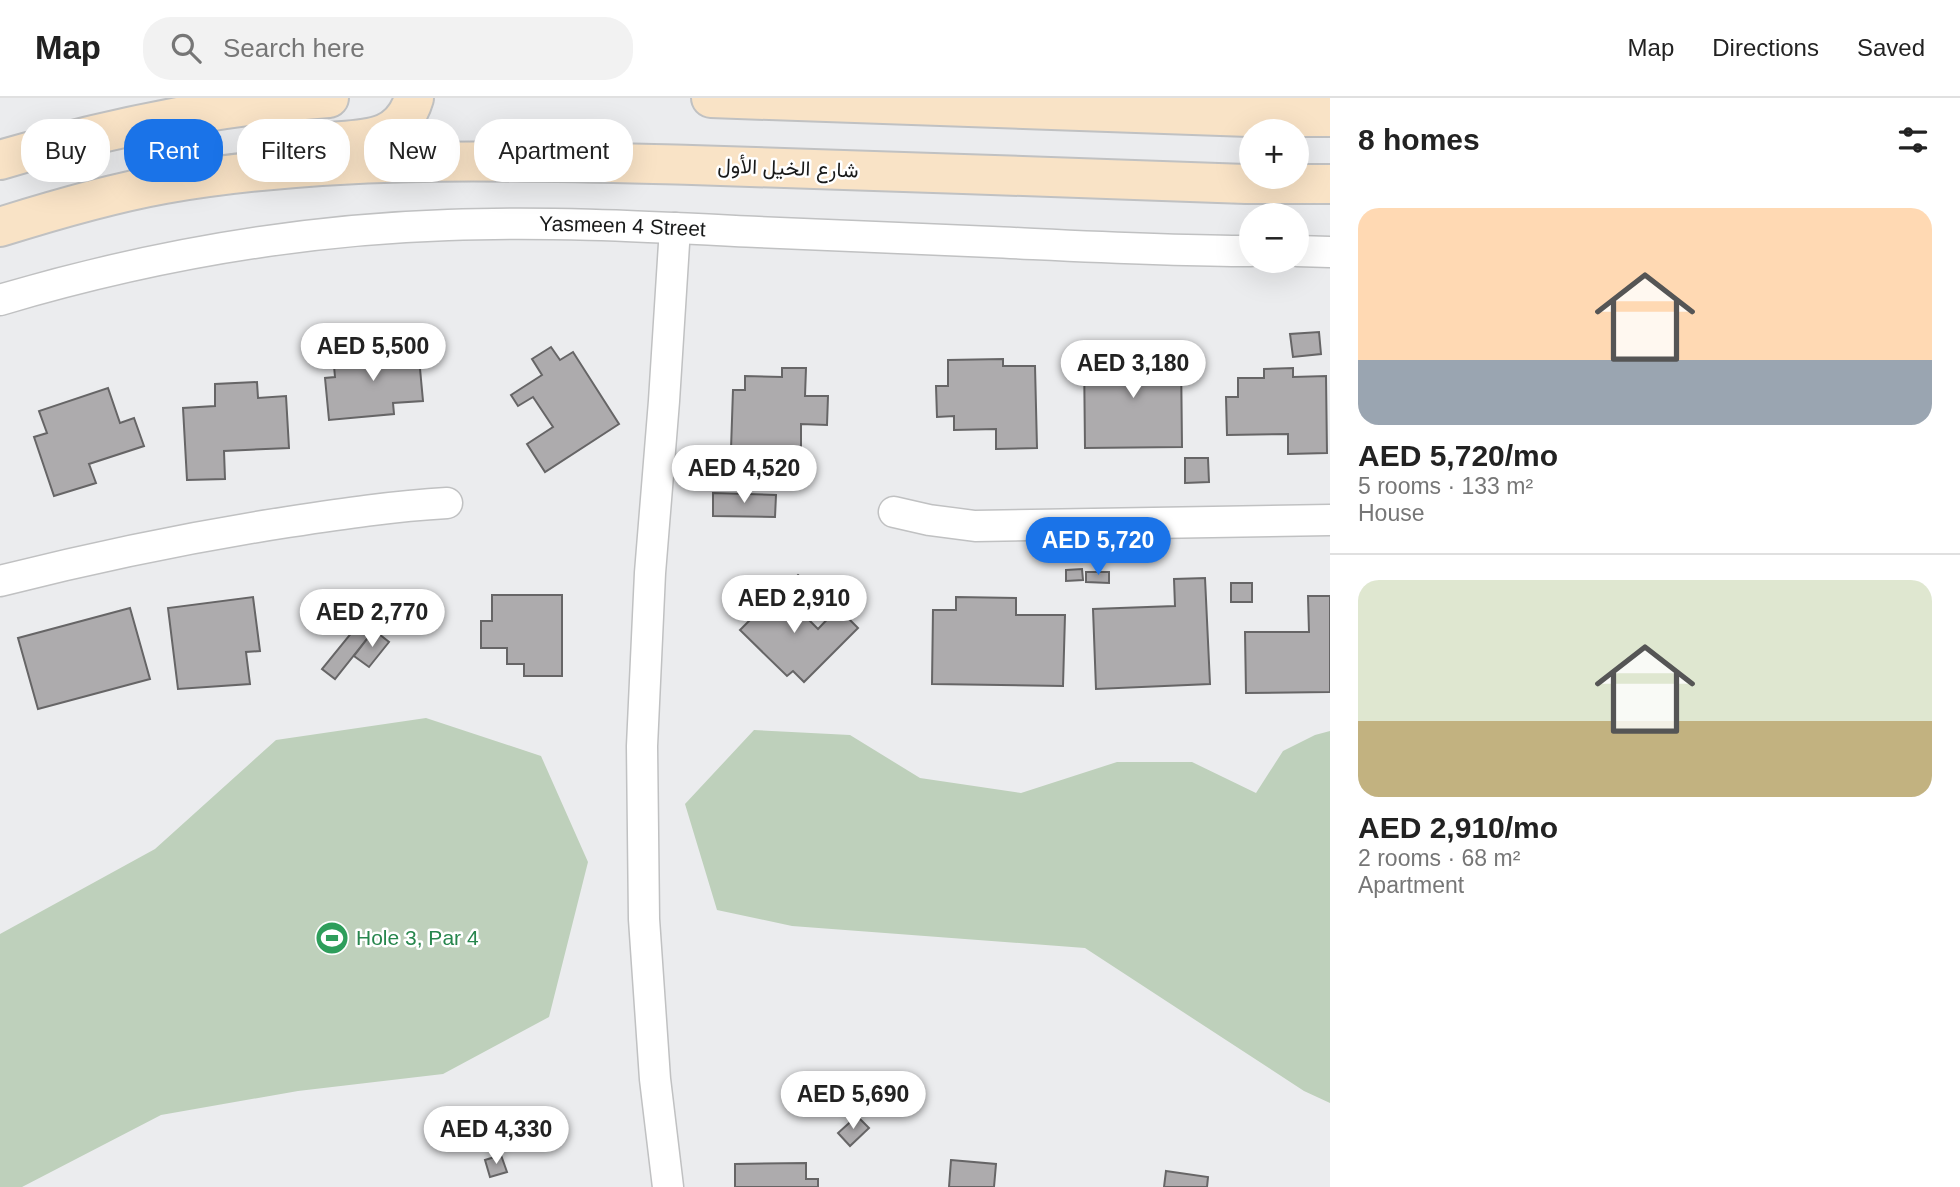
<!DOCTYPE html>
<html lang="en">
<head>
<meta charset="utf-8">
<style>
  body { margin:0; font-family:Helvetica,Vazirmatn,sans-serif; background:#f2f2f2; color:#222; height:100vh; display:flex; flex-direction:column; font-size:26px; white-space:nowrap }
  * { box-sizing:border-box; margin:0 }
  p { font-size:23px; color:#767676 }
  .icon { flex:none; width:38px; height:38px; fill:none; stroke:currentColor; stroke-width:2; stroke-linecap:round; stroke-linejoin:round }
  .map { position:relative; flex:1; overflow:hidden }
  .side { display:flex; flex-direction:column; background:#fff; width:630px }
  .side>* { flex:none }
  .banner { position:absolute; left:21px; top:21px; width:665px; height:63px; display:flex; gap:14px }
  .controls { position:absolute; left:1239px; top:21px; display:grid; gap:14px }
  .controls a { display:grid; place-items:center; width:70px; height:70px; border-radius:50%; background:#fff; box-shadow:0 7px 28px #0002; font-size:35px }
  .price { position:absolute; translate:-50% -60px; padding:0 16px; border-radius:24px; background:#fff; color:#222; font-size:23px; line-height:46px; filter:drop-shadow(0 2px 4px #0008) }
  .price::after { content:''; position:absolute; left:50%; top:42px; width:21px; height:16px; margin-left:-10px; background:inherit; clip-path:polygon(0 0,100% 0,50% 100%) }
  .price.selected { background:#1a73e8; color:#fff }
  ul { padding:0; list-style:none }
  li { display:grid; align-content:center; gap:14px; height:371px; padding:0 28px }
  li+li { border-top:2px solid #e0e0e0 }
  li span { display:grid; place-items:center; height:217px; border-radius:21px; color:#555 }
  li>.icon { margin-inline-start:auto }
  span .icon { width:126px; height:126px; fill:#fffc; stroke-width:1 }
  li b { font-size:30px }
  h2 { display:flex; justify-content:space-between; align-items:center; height:84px; padding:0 28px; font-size:30px }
  .tag { padding:0 24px; border-radius:28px; background:#fff; box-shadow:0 7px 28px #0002; font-size:24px; line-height:63px }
  .tag.selected { background:#1a73e8; color:#fff }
  header { display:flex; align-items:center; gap:42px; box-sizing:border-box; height:98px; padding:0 35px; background:#fff; border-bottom:2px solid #e0e0e0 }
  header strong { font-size:33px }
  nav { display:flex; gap:38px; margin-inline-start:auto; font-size:24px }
  .search { width:490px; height:63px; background:#f2f2f2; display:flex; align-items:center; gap:18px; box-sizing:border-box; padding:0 24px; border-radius:28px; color:#767676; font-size:26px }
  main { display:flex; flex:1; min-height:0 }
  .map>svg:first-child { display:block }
  .green { fill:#bed0bb }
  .building { fill:#adabad; stroke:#666566; stroke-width:2 }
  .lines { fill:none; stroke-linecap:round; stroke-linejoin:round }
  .minor-casing { stroke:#c0c1c2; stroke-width:33 }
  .secondary-casing { stroke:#c0c1c2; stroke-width:42 }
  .minor { stroke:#fff; stroke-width:30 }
  .secondary { stroke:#f9e3c6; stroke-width:38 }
  .labels { text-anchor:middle; stroke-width:5; stroke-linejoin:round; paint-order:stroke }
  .street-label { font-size:21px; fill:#191a1a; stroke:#fff }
  .leisure-label { font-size:21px; fill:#27864d; stroke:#fff; text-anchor:start }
</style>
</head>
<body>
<header>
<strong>Map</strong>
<div class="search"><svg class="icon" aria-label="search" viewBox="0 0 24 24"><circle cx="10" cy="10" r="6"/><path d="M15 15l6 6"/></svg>Search here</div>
<nav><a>Map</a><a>Directions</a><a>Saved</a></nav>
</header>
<main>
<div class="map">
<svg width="1330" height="1089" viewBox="0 0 1330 1089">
  <rect width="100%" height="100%" fill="#ebecee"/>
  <g class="green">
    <polygon points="426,620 541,658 588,764 549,919 443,976 298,993 161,1017 22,1089 0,1089 0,836 155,751 276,642"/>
    <polygon points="754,632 850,637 920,680 1021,695 1117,664 1192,664 1256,695 1283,653 1315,637 1330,633 1330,1005 1304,993 1085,850 792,828 717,812 685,706"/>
  </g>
  <g class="building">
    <polygon points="1319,234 1321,256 1293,259 1290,236"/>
    <polygon points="418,249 423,303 393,305 394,316 329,322 325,280 335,279 333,257"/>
    <polygon points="551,249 560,262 573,254 619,326 545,374 527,346 553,329 533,299 518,308 511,297 542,277 532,261"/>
    <polygon points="1181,255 1182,349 1085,350 1084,256"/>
    <polygon points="1003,261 1003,268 1035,268 1037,350 996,351 996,331 954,332 954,318 937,319 936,288 948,288 948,262"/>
    <polygon points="782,270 806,270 805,298 828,298 827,327 801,326 801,355 768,354 767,382 730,381 733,292 745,292 745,278 782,279"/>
    <polygon points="1293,270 1293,279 1326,278 1327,355 1288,356 1288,336 1227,337 1226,299 1238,299 1238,280 1264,280 1264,271"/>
    <polygon points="257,284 258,300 286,298 289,350 224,353 225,381 187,382 183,310 215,308 215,286"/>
    <polygon points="108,290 120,325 134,320 144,348 89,366 96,385 54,398 34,339 47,335 39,313"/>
    <polygon points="1185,360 1208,360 1209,384 1185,385"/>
    <polygon points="713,395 776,397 775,419 713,418"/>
    <polygon points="1082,471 1083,482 1066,483 1066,472"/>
    <polygon points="1086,474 1109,474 1109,485 1086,484"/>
    <polygon points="798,477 807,485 798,494 789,486"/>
    <polygon points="1205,480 1210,586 1096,591 1093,511 1175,508 1174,481"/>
    <rect x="1231" y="485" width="21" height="19"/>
    <polygon points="757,494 770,507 782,495 818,531 838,510 858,530 804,584 793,573 787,578 740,532 751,521 741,511"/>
    <polygon points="492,497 562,497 562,578 524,578 524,566 507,566 507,550 481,550 481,523 492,523"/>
    <polygon points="1308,498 1330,498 1330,594 1246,595 1245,534 1309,534"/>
    <polygon points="253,499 260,553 246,554 250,586 178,591 168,510"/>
    <polygon points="956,499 1016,500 1016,517 1065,517 1063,588 932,586 933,512 956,512"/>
    <polygon points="130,510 150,581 38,611 18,540"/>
    <polygon points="361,523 374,532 335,581 322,571"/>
    <polygon points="374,532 389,544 369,569 354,558"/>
    <polygon points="857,1018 869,1030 850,1048 838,1035"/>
    <polygon points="501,1057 507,1074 490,1079 485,1062"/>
    <polygon points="951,1062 996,1066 994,1089 949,1089"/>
    <polygon points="806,1065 806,1081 818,1081 818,1089 735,1089 735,1066"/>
    <polygon points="1166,1073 1208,1079 1207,1089 1164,1089"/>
  </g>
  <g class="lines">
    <defs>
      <g id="minor">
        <polyline points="1297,153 1330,154"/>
        <path id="s1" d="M0,202C145,159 297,132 448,127C551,123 655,129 758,134C836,138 914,140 992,144C1078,148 1165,153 1251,153"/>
        <polyline points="894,414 929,422 975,428 1330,422"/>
        <path d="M0,483C95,459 191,439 288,424C341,416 394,408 447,405"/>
        <polyline points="668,1089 655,981 644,821 642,648 650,475 664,303 675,130"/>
      </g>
      <g id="secondary">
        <polyline points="711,0 1249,19 1330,19"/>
        <path d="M327,44C364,41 401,44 414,0"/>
        <path d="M0,62C105,31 220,7 329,0"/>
        <path d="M0,129C54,112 109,96 164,86C338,56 517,63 692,67C877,72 1061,80 1246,86H1330"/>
      </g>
    </defs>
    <use href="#minor" class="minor-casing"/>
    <use href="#secondary" class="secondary-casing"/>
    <use href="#minor" class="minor"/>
    <use href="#secondary" class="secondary"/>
  </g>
  <defs>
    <symbol id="stadium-disc" viewBox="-11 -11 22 22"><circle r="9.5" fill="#2e9e5b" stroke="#fff"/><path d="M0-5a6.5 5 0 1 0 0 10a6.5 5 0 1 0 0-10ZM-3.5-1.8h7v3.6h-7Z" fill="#fff"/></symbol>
  </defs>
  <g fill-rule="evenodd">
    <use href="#stadium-disc" x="313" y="821" width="38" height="38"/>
  </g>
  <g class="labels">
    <g class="street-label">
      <text transform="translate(788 70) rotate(2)" y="7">شارع الخيل الأول</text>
      <text dy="7" stroke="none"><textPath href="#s1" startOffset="630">Yasmeen 4 Street</textPath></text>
    </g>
    <g class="leisure-label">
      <text x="356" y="847">Hole 3, Par 4</text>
    </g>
  </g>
</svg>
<div class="controls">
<a>+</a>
<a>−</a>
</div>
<b class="price" style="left:373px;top:285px">AED 5,500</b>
<b class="price" style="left:1133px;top:302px">AED 3,180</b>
<b class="price" style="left:744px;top:407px">AED 4,520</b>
<b class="price selected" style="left:1098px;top:479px">AED 5,720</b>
<b class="price" style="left:794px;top:537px">AED 2,910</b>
<b class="price" style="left:372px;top:551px">AED 2,770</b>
<b class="price" style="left:853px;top:1033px">AED 5,690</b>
<b class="price" style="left:496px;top:1068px">AED 4,330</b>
<div class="banner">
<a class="tag">Buy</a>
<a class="tag selected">Rent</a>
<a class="tag">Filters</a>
<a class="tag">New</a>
<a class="tag">Apartment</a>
</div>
</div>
<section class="side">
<h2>8 homes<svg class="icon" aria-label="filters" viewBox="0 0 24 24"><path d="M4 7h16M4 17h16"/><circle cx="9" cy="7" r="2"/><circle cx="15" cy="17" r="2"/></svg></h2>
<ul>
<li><span style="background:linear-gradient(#ffd9b3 70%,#9aa5b1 0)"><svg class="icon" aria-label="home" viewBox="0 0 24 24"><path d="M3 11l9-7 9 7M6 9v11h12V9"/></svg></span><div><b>AED 5,720/mo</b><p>5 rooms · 133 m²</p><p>House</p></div></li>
<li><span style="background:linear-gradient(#dfe7d0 65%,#c2b280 0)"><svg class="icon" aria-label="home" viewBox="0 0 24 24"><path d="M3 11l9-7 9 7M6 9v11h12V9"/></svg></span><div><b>AED 2,910/mo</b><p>2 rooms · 68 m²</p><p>Apartment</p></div></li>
</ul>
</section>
</main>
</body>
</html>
